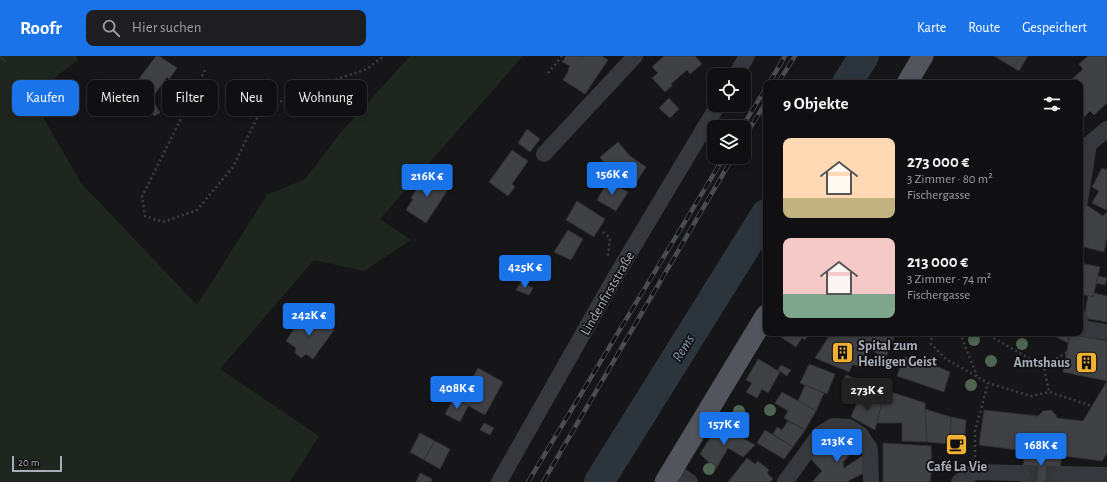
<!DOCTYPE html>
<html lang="de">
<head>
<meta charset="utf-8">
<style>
  body { margin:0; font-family:"Alegreya Sans",sans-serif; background:#1e1e20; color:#f1f3f6; height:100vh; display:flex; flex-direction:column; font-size:15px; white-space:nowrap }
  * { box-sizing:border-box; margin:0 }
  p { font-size:13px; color:#9c9d9f }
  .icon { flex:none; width:22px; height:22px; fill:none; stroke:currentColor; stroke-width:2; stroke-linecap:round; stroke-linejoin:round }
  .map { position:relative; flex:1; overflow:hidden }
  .sheet { position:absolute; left:763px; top:24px; width:320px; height:256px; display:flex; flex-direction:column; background:#101012; border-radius:8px; box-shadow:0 2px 6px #0003,0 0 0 1px #303032 }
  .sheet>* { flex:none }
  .guide { position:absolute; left:12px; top:24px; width:380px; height:36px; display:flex; gap:8px }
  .fabs { position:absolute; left:707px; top:12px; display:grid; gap:8px }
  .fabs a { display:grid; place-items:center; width:44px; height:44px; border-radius:8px; background:#101012; box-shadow:0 2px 6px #0003,0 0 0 1px #303032; font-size:20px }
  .scale { position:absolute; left:12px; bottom:10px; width:50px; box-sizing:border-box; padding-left:4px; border:2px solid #a8adb8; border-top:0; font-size:11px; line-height:14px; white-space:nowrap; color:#a8adb8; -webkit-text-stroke:3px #111113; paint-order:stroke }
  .price { position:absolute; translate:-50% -34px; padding:0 9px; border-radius:4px; background:#1a73e8; color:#fff; font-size:13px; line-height:26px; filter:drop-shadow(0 1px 2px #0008) }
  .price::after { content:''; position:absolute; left:50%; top:24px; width:12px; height:9px; margin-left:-6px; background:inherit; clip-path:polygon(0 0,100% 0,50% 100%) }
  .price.active { background:#222; color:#fff }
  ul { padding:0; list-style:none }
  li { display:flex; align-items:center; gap:12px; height:100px; padding:0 20px }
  li span { display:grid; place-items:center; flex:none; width:112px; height:80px; border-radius:8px; color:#555 }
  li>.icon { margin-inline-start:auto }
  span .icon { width:48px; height:48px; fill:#fffc; stroke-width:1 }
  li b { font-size:17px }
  h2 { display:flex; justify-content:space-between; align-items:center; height:48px; padding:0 20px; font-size:17px }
  .chip { padding:0 14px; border-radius:8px; background:#101012; box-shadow:0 2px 6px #0003,0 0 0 1px #303032; font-size:14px; line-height:36px }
  .chip.active { background:#1a73e8; color:#fff }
  header { display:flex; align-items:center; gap:24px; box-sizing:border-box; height:56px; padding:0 20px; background:#1a73e8; color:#fff }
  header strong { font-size:19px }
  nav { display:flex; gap:22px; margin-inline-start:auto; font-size:14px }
  .search { width:280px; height:36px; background:#1e1e20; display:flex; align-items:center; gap:10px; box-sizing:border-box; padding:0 14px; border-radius:8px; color:#9c9d9f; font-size:15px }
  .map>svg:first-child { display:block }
  .green { fill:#1e261f }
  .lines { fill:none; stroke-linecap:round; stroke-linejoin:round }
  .river { stroke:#2c353c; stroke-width:30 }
  .building { fill:#404145; stroke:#303034 }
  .minor-tunnel { stroke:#333438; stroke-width:16; stroke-dasharray:16 8; stroke-linecap:butt }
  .path { stroke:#3d3f44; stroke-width:2.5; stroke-dasharray:2 3; stroke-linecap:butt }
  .minor { stroke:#37383d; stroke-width:16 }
  .major { stroke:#53555c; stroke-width:21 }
  .rail-casing { stroke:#4a4c52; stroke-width:4.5 }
  .rail { stroke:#111113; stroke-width:3; stroke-dasharray:9; stroke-linecap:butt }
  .tree { fill:#506452 }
  .labels { text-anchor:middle; stroke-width:3.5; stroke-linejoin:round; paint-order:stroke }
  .street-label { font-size:14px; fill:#a8adb8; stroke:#111113 }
  .poi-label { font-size:14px; font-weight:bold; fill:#a8adb8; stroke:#111113; text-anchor:start }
  .water-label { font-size:15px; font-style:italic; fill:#7f9bb3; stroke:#111113 }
</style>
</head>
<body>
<header>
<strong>Roofr</strong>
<div class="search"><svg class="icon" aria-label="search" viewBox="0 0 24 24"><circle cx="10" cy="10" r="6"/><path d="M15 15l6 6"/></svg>Hier suchen</div>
<nav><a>Karte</a><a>Route</a><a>Gespeichert</a></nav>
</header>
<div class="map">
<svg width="1107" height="426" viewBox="0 0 1107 426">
  <rect width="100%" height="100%" fill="#161618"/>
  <polygon class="green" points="0,0 76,0 78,4 31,40 81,127 197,249 267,139 305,123 342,75 410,0 523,0 380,163 411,184 364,215 314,204 220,313 319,380 290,426 0,426"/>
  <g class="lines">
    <g class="river">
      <polyline points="847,27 864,0"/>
      <polyline points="599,426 766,158"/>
    </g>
  </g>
  <g class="building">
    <polygon points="156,0 159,0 177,12 169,23 167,21 152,42 160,57 154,60 148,51 149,49 130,35"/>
    <polygon points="566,0 580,0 582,1 582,0 602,0 608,4 585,38 563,24 569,14 568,13 570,10 562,6"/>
    <polygon points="664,0 695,0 702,8 690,18 687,14 671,28 672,30 665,36 652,22 658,17 652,11"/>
    <polygon points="994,0 1028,0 1019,15"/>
    <polygon points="1088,0 1107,0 1107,47 1094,59 1090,55 1080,65 1080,27 1068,27 1083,13 1079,8"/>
    <polygon points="669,42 679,53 670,62 659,52"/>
    <polygon points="527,73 540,83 530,96 518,87"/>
    <polygon points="618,86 630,100 646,111 632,133 610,124 612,118 600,101"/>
    <polygon points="512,94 528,105 512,128 515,131 508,140 489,126"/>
    <polygon points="1102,112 1107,114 1107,152 1106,154 1092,147 1099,135 1092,131"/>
    <polygon points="427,117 449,132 426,167 406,154 413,143 411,142"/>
    <polygon points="608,125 628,136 616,155 597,144"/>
    <polygon points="577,145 605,163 594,181 566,164"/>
    <polygon points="1085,148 1103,160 1107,156 1107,181 1104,196 1080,190 1080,174"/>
    <polygon points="568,174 583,183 571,204 554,196"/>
    <polygon points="1080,207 1100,211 1093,241 1080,238"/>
    <polygon points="1098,220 1107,222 1105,229 1096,227"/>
    <polygon points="521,226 533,232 529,239 516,234"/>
    <polygon points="1094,237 1107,240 1107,266 1084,262 1088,239 1093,241"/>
    <polygon points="304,258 312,264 315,261 334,274 313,303 306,298 301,302 295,297 296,292 286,285"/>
    <polygon points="777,277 808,277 809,278 805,284 802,282 796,291 776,278"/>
    <polygon points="831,277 896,277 886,301 870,294 860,312 853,308 849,316 815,302"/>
    <polygon points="1048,277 1070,277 1068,287"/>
    <polygon points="1070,278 1107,285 1107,325 1063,316"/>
    <polygon points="904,301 929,307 950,316 944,336 897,320"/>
    <polygon points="758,303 780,316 768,337 762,333 757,342 746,336 752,327 746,324"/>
    <polygon points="809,308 835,318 827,338 800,327"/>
    <polygon points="781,309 791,314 787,320 778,314"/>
    <polygon points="478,312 503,326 485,359 459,345"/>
    <polygon points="846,319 868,328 865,337 842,328"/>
    <polygon points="1107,325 1107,397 1102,405 979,389 984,354 1038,360 1043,355 1051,354 1056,359 1057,362 1083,365"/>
    <polygon points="805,329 824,337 816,355 798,345"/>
    <polygon points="885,334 925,347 927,386 902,385 902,367 876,367"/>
    <polygon points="782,336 816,355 805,374 784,362 788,355 775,347"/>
    <polygon points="860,340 882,346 875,374 851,361"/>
    <polygon points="454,342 468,350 460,366 445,358"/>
    <polygon points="925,353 951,361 950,388 927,386"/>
    <polygon points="951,361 966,364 964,389 950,388"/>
    <polygon points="788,365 805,374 793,391 773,378 777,371 782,374"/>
    <polygon points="484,367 494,372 490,379 480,374"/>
    <polygon points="717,370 734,380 736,378 755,389 743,401 728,392 716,413 700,398"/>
    <polygon points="765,374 793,391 784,403 757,387"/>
    <polygon points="420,377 435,385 424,404 410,396"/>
    <polygon points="840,383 851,385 855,393 843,406 844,412 862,400 866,416 848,425 849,426 812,426 822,415 811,403 821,387 834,394"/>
    <polygon points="435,385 450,393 440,413 424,404"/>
    <polygon points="883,387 931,390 932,410 930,426 883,426"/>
    <polygon points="1025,395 1062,399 1058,426 1021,426"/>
    <polygon points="747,402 755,408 758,405 769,414 767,417 773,423 770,426 728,426"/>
    <polygon points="420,417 432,423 431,426 416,426"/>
  </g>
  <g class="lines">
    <g class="minor-tunnel">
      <polyline points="0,1 1,0"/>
      <polyline points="1022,417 1060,418"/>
    </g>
    <g class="path">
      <polyline points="205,14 142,141 145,160 163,166 197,154 233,111 257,62 290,39 367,13 384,0"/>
      <polyline points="548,17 562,0"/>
      <polyline points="603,176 610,182 608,200"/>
      <polyline points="932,277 931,288 946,303 988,327 1031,340 1049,336 1092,350"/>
      <polyline points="960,277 977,320"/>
      <polyline points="985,277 1044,311 1049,336"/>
      <polyline points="1044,311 1067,296"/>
      <polyline points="975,401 975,375 988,327"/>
    </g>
    <g class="minor">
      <polyline points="736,19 747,0"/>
      <polyline points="1082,94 1107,73"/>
      <polyline points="544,98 635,0"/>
      <polyline points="1080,145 1089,88"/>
      <polyline points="1080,262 1081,272 1107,276"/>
      <polyline points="672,414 690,426"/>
      <polyline points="1060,418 1107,419"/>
      <polyline points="499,426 614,223 718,49"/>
      <polyline points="785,426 820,378 833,370 849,371 861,379 870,393 871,426"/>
      <polyline points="959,426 974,416 1022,417"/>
    </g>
    <g class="major">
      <polyline points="907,27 923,0"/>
      <polyline points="665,426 766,259"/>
    </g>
    <defs>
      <g id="rail">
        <polyline points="769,27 785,0"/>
        <polyline points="778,27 795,0"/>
        <polyline points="742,71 766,32"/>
        <polyline points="744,82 766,46"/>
        <polyline points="528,426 724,101"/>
        <polyline points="543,426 733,101"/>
      </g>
    </defs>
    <use href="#rail" class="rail-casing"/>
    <use href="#rail" class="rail"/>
  </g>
  <g class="tree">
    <circle cx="974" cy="284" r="6"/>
    <circle cx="1022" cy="288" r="6"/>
    <circle cx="991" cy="305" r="6"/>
    <circle cx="971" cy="329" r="6"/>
    <circle cx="851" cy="335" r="6"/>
    <circle cx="770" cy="354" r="6"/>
    <circle cx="739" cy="355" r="6"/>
    <circle cx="709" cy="413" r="6"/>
  </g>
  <defs>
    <symbol id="building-square" viewBox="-11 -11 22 22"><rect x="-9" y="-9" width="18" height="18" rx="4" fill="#f2b134" stroke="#111113"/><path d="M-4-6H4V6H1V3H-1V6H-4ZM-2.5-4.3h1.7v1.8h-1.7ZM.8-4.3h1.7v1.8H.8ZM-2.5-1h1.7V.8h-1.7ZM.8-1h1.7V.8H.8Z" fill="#111"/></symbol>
    <symbol id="cafe-square" viewBox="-11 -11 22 22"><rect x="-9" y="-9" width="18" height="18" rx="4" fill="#f2b134" stroke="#111113"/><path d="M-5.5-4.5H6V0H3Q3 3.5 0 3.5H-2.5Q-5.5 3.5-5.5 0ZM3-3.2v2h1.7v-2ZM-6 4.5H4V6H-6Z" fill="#111"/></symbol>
  </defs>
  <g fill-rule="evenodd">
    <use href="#building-square" x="830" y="284" width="25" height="25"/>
    <use href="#building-square" x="1074" y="294" width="25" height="25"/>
    <use href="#cafe-square" x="944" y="376" width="25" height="25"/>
  </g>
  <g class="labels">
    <g class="street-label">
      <text transform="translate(607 237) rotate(-60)" y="5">Lindenfirststraße</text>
    </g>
    <g class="poi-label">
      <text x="858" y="294">Spital zum<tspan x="858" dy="16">Heiligen Geist</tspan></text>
      <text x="1070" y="311" text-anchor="end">Amtshaus</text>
      <text x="957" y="415" text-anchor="middle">Café La Vie</text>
    </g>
    <g class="water-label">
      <text transform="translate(683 292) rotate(-58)" y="5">Rems</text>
    </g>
  </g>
</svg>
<div class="fabs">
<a><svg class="icon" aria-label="locate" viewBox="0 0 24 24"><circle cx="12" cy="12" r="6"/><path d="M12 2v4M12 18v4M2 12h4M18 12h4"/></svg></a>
<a><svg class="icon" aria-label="layers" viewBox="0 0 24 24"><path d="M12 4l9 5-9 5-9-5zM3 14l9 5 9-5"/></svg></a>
</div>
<div class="scale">20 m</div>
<b class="price" style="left:612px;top:140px">156K €</b>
<b class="price" style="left:427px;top:142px">216K €</b>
<b class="price" style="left:525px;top:233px">425K €</b>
<b class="price" style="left:309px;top:281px">242K €</b>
<b class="price" style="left:457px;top:354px">408K €</b>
<b class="price active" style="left:867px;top:356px">273K €</b>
<b class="price" style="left:724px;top:390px">157K €</b>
<b class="price" style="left:837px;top:407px">213K €</b>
<b class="price" style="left:1041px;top:411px">168K €</b>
<div class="guide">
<a class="chip active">Kaufen</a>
<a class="chip">Mieten</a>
<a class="chip">Filter</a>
<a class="chip">Neu</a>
<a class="chip">Wohnung</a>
</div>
<section class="sheet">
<h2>9 Objekte<svg class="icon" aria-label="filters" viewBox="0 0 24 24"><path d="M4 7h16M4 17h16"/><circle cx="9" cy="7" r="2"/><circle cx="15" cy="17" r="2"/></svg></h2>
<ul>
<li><span style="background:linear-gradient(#ffd9b3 75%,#c2b280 0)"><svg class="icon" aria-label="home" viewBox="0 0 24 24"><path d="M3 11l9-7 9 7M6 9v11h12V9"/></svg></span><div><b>273 000 €</b><p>3 Zimmer · 80 m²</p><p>Fischergasse</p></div></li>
<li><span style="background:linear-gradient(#f6c9c9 70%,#7fa58c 0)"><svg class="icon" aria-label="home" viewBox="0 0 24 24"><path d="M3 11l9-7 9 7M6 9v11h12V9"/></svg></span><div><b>213 000 €</b><p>3 Zimmer · 74 m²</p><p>Fischergasse</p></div></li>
</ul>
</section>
</div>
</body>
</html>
